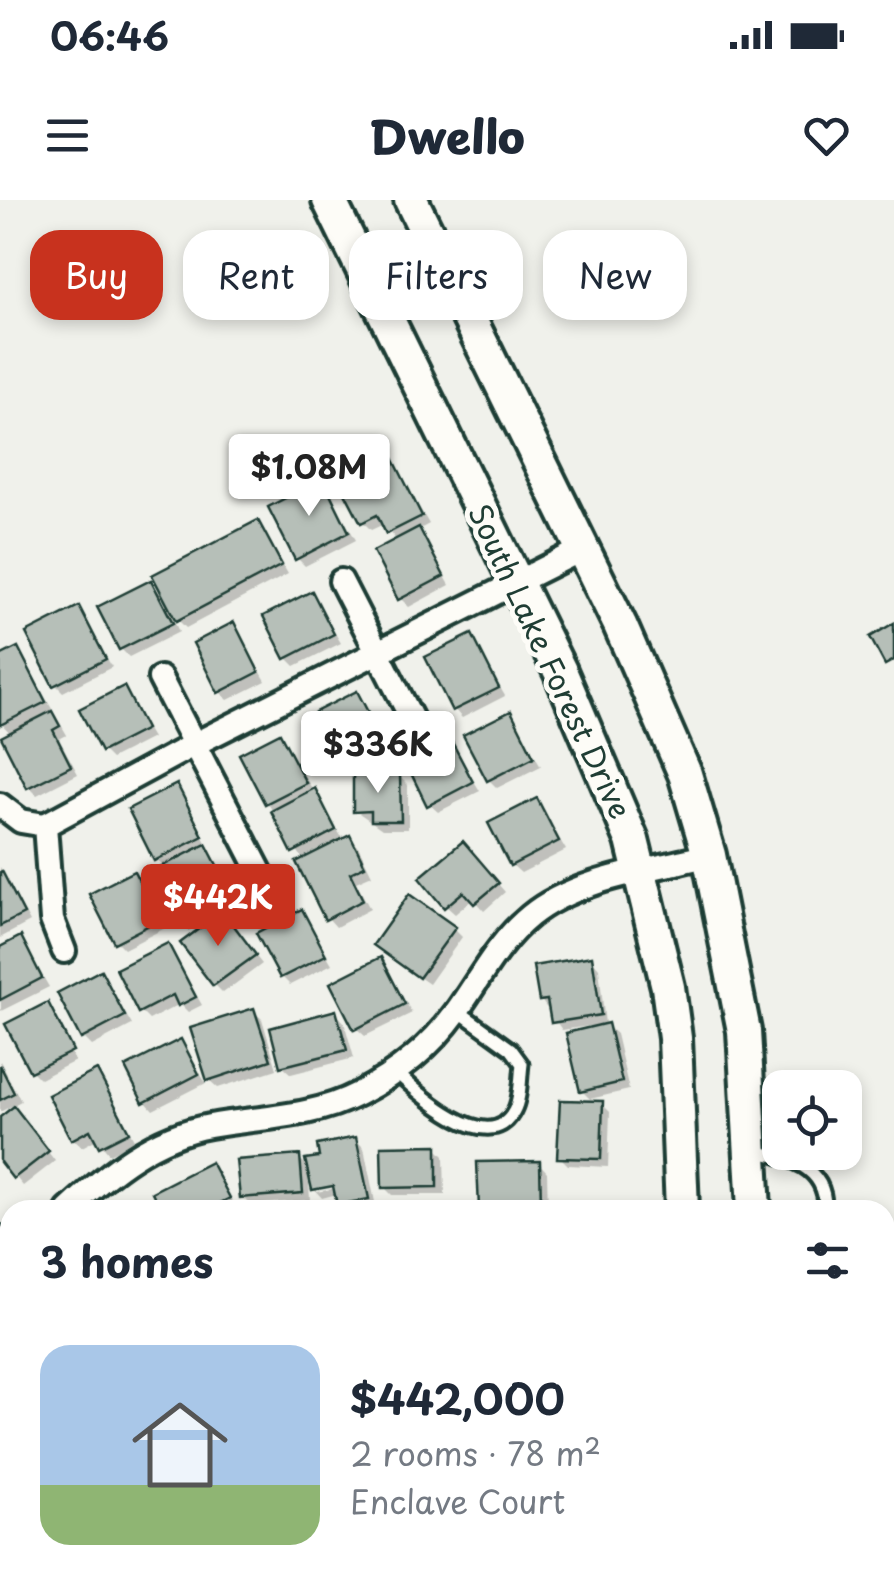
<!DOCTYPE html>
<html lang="en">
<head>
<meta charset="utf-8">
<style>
  body { margin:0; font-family:"Playpen Sans",sans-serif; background:#f2f2f3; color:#1f2937; height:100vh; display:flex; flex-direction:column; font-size:38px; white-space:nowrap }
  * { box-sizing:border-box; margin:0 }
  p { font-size:32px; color:#747a83 }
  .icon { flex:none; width:55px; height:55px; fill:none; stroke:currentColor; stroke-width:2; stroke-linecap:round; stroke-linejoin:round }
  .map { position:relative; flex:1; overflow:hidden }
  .drawer { position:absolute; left:0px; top:1000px; width:895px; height:392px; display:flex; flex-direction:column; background:#fff; border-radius:30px 30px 0 0; box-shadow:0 5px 15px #0003 }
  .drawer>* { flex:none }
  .guide { position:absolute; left:30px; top:30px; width:835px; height:90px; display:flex; gap:20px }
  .tools { position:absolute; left:762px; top:870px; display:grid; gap:20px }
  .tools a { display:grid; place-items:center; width:100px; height:100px; border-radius:20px; background:#fff; box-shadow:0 5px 15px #0003; font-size:50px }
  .price { position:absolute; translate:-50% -85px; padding:0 22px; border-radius:10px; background:#fff; color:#222; font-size:32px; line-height:65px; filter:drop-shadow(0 2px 5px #0008) }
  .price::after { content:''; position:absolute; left:50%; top:60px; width:30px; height:22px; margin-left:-15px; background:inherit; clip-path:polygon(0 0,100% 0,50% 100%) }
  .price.active { background:#c8321e; color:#fff }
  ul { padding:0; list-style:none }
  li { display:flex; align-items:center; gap:30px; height:250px; padding:0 40px }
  li span { display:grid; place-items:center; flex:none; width:280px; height:200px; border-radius:30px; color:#555 }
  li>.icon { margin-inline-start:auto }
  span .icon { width:120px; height:120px; fill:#fffc; stroke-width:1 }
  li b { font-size:42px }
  h2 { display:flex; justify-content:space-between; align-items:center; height:120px; padding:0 40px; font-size:42px }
  .tag { padding:0 35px; border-radius:30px; background:#fff; box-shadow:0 5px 15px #0003; font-size:35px; line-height:90px }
  .tag.active { background:#c8321e; color:#fff }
  .status { display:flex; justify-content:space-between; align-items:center; height:70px; padding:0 50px; background:#fff; direction:ltr }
  .status svg { height:28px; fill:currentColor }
  header { display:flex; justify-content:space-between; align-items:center; height:130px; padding:0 40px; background:#fff; font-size:45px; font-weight:800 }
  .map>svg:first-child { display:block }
  .shadow { fill:#0003; fill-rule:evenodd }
  .building { fill:#b6bfb8; stroke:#1f3d34; stroke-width:2.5 }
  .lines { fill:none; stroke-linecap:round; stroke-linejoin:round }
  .lane-casing { stroke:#1f3d34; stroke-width:19 }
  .street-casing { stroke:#1f3d34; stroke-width:30 }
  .secondary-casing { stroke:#1f3d34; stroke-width:40 }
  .lane { stroke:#fdfcf7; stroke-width:11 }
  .street { stroke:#fdfcf7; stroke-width:22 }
  .secondary { stroke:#fdfcf7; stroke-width:32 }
  .labels { text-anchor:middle; stroke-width:10; stroke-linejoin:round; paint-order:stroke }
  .street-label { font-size:30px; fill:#1f3d34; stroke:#fdfcf7 }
</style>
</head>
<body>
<div class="status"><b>06:46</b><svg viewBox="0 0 49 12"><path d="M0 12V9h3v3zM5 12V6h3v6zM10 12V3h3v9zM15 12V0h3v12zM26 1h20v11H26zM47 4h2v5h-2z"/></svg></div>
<header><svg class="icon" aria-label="menu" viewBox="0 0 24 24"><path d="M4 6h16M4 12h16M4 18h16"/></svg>Dwello<svg class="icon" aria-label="heart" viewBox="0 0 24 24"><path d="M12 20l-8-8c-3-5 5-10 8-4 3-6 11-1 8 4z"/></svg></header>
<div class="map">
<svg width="894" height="1391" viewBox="0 0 894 1391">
  <rect width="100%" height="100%" fill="#f0f1eb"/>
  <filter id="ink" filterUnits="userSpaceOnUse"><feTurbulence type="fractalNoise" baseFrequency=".01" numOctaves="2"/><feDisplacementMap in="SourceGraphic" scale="20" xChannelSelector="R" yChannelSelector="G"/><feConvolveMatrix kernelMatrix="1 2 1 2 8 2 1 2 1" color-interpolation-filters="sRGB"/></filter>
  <g filter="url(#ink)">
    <g class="shadow">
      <polygon points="391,259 429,324 418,330 450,385 409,407 400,398 397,341 384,324 371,330 363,322"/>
      <polygon points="322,282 356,340 305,366 297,358"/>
      <polygon points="258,323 288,374 186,428 170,412 179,432 129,457 121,449 150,383 165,398"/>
      <polygon points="311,394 341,443 295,466 287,458"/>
      <polygon points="78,409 112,467 63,492 55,484"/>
      <polygon points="234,425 266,481 228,500 220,492"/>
      <polygon points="471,437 505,496 462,518 454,509"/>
      <polygon points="18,450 67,535 59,539 78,574 37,595 29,587 12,535 0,522 0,459"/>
      <polygon points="123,489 152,538 111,559 103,551"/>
      <polygon points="357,494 388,546 349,566 341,557"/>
      <polygon points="510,514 541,566 497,588 489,580"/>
      <polygon points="280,536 344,641 349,638 358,646 372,675 356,682 370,709 336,727 328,718 304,661 267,602"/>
      <polygon points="451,543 480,591 438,612 429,604"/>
      <polygon points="399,576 408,585 408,629 382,629 356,611"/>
      <polygon points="176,587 240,705 222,714 262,764 223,793 215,785 212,722 188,731 180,723 165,668 156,659"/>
      <polygon points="537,601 566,650 521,673 512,665"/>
      <polygon points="471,653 505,692 484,711 473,699 455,714 446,706"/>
      <polygon points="0,667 30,722 0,738"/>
      <polygon points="134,674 165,728 124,749 116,741"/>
      <polygon points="302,712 332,764 290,785 282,777"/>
      <polygon points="454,729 462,737 429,784 384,753"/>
      <polygon points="21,739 49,787 1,811 0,750"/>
      <polygon points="168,746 202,805 188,812 180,804 149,820 140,811"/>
      <polygon points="591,759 599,768 605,824 616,834 629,890 590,899 582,891 589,826 562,830 541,800"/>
      <polygon points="381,760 412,813 365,836 356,828"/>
      <polygon points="101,773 132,825 92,846 83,837"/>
      <polygon points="47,805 75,861 40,879 32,871"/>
      <polygon points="253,811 262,819 277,869 218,888 209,880"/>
      <polygon points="336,813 344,822 354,858 291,874 282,866"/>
      <polygon points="180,842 206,883 153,910 145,901"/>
      <polygon points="0,861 21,901 0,912"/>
      <polygon points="97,873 135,941 109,954 97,939 82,947 73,939"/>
      <polygon points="602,904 610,912 608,967 568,965 560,957"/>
      <polygon points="22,918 55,961 23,986 0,958 0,920"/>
      <path d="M355,939L364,948L376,1007L345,1010L337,994L322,998L309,984L310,1000L250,1005L242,997L299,958L310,969ZM344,981L345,986L317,992V987Z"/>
      <polygon points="436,948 444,956 445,995 392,995 384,987"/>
      <polygon points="539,963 547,972 548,1010 481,1008"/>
      <polygon points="211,965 236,1007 164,1010"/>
      <polygon points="885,1130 894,1137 894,1247 885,1256"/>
      <polygon points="10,1280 10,1348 0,1353 0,1285"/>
      <polygon points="191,1382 221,1382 205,1391 198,1391"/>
      <polygon points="319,1382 380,1382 381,1384 369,1391 324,1391"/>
      <polygon points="498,1382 561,1382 563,1385 560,1391 493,1391"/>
    </g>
    <g class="building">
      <polygon points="392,256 422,316 386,334 377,315 361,323 340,283"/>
      <polygon points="323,279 349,332 295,360 268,307"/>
      <polygon points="258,320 282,365 176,421 152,375"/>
      <polygon points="419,327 444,376 398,400 373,351"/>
      <polygon points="151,380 173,423 119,450 97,407"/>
      <polygon points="312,391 334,434 285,459 263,416"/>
      <polygon points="79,406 106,459 53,486 26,433"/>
      <polygon points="234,422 259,472 218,493 193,443"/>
      <polygon points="894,423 894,460 885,465 870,437"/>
      <polygon points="472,434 499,488 452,511 425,457"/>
      <polygon points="18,447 46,502 0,525 0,456"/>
      <polygon points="124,486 146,529 101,552 79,509"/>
      <polygon points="357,491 381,537 339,559 315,512"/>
      <polygon points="52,511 60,526 53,530 71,566 27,588 1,537"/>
      <polygon points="511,511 534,557 487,581 463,535"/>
      <polygon points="280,533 306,583 265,604 239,554"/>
      <polygon points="451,540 473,582 427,606 406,563"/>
      <polygon points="353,574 400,574 401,621 371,621 371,611 353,612"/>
      <polygon points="177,584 203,636 154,661 128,609"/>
      <polygon points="315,588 336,630 292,653 271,611"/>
      <polygon points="537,598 559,641 510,666 488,623"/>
      <polygon points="350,635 365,666 350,673 363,700 325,720 296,662"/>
      <polygon points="463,641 499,683 474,704 463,692 444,708 419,678"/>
      <polygon points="206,644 233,696 178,725 151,672"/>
      <polygon points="2,671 24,714 0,726 0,672"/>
      <polygon points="134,671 159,720 114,743 89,694"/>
      <polygon points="409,694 456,727 419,778 373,745"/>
      <polygon points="302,709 326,755 280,778 256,733"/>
      <polygon points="223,711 256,755 213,786 180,743"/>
      <polygon points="21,736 42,778 0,800 0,747"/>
      <polygon points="168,743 196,797 178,806 173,795 138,813 116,769"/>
      <polygon points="592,756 601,815 551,823 547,800 539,801 533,766"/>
      <polygon points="381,757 405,804 354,830 330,783"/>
      <polygon points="101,770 125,816 81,839 57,793"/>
      <polygon points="48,802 73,851 30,872 5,824"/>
      <polygon points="254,808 271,860 207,881 190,828"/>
      <polygon points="336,810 347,850 280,867 270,828"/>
      <polygon points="608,823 622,882 580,892 566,833"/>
      <polygon points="181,839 199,874 143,903 125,867"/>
      <polygon points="0,865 14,893 0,900"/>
      <polygon points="97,870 129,932 99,947 90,930 71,940 48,895"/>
      <polygon points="560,900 603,901 601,959 557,958"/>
      <polygon points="14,906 49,951 13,979 0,962 0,917"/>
      <polygon points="356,937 369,999 337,1005 333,986 312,990 305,959 319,957 317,945"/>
      <polygon points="437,945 437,987 382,988 381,946"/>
      <polygon points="300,955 303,993 240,998 236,960"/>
      <polygon points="540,961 541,1008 479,1009 477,962"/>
      <polygon points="211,962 230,998 206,1010 161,1010 152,992"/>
      <polygon points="10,1122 10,1184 0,1174 0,1131"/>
      <polygon points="885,1127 894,1134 894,1248 885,1241"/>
      <polygon points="10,1278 10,1336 0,1341 0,1283"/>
      <polygon points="178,1382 183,1391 115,1391 112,1384"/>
      <polygon points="267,1382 306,1382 311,1391 252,1391"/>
      <polygon points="317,1382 362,1382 347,1391 321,1391"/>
      <polygon points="495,1382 552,1382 547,1391 490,1391"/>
    </g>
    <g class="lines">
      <defs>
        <g id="lane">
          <path d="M395,871C416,891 489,960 514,911C521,898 520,878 522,864L511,849L457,810"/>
          <path d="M754,951C788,958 827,966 825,1010"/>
          <polyline points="760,1391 763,1382"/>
        </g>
        <g id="street">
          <polyline points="341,381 416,527"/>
          <polyline points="160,478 267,685"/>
          <polyline points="0,605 21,621 45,625"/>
          <polyline points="64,751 52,720 45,625 193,545 583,349"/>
          <path d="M68,1010C109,972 153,936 210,926C260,917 312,918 358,894C397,874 430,848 456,812C480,779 497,743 530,716C576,678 652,670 709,655"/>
          <polyline points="0,1038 10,1049"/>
          <polyline points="0,1073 10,1064"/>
          <polyline points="18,1391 29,1382"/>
          <polyline points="423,1391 433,1382"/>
        </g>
        <g id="secondary">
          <polyline points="329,0 560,471 632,640 668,787 675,838 682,1010"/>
          <polyline points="411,0 620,425 685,574 709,655 744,831 754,1010"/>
          <polyline points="607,1391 611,1382"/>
          <polyline points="685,1391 688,1382"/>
        </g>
      </defs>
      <use href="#lane" class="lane-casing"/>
      <use href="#street" class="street-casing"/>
      <use href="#secondary" class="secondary-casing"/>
      <use href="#lane" class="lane"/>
      <use href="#street" class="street"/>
      <use href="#secondary" class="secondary"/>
    </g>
  </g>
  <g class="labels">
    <g class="street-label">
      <text transform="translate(549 462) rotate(65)" y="10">South Lake Forest Drive</text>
    </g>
  </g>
</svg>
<div class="tools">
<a><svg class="icon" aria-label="locate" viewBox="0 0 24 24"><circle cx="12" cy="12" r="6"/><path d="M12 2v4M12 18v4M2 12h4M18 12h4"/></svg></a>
</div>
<b class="price" style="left:309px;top:319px">$1.08M</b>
<b class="price" style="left:378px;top:596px">$336K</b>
<b class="price active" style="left:218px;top:749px">$442K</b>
<div class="guide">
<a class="tag active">Buy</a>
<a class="tag">Rent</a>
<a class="tag">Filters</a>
<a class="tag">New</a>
</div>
<section class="drawer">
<h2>3 homes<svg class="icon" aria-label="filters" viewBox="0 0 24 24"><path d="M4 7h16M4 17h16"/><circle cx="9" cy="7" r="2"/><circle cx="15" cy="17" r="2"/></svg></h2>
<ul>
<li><span style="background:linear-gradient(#a9c7e8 70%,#8fb573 0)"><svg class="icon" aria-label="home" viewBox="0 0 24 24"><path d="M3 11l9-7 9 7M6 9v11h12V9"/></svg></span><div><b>$442,000</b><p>2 rooms · 78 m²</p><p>Enclave Court</p></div></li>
</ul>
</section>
</div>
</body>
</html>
